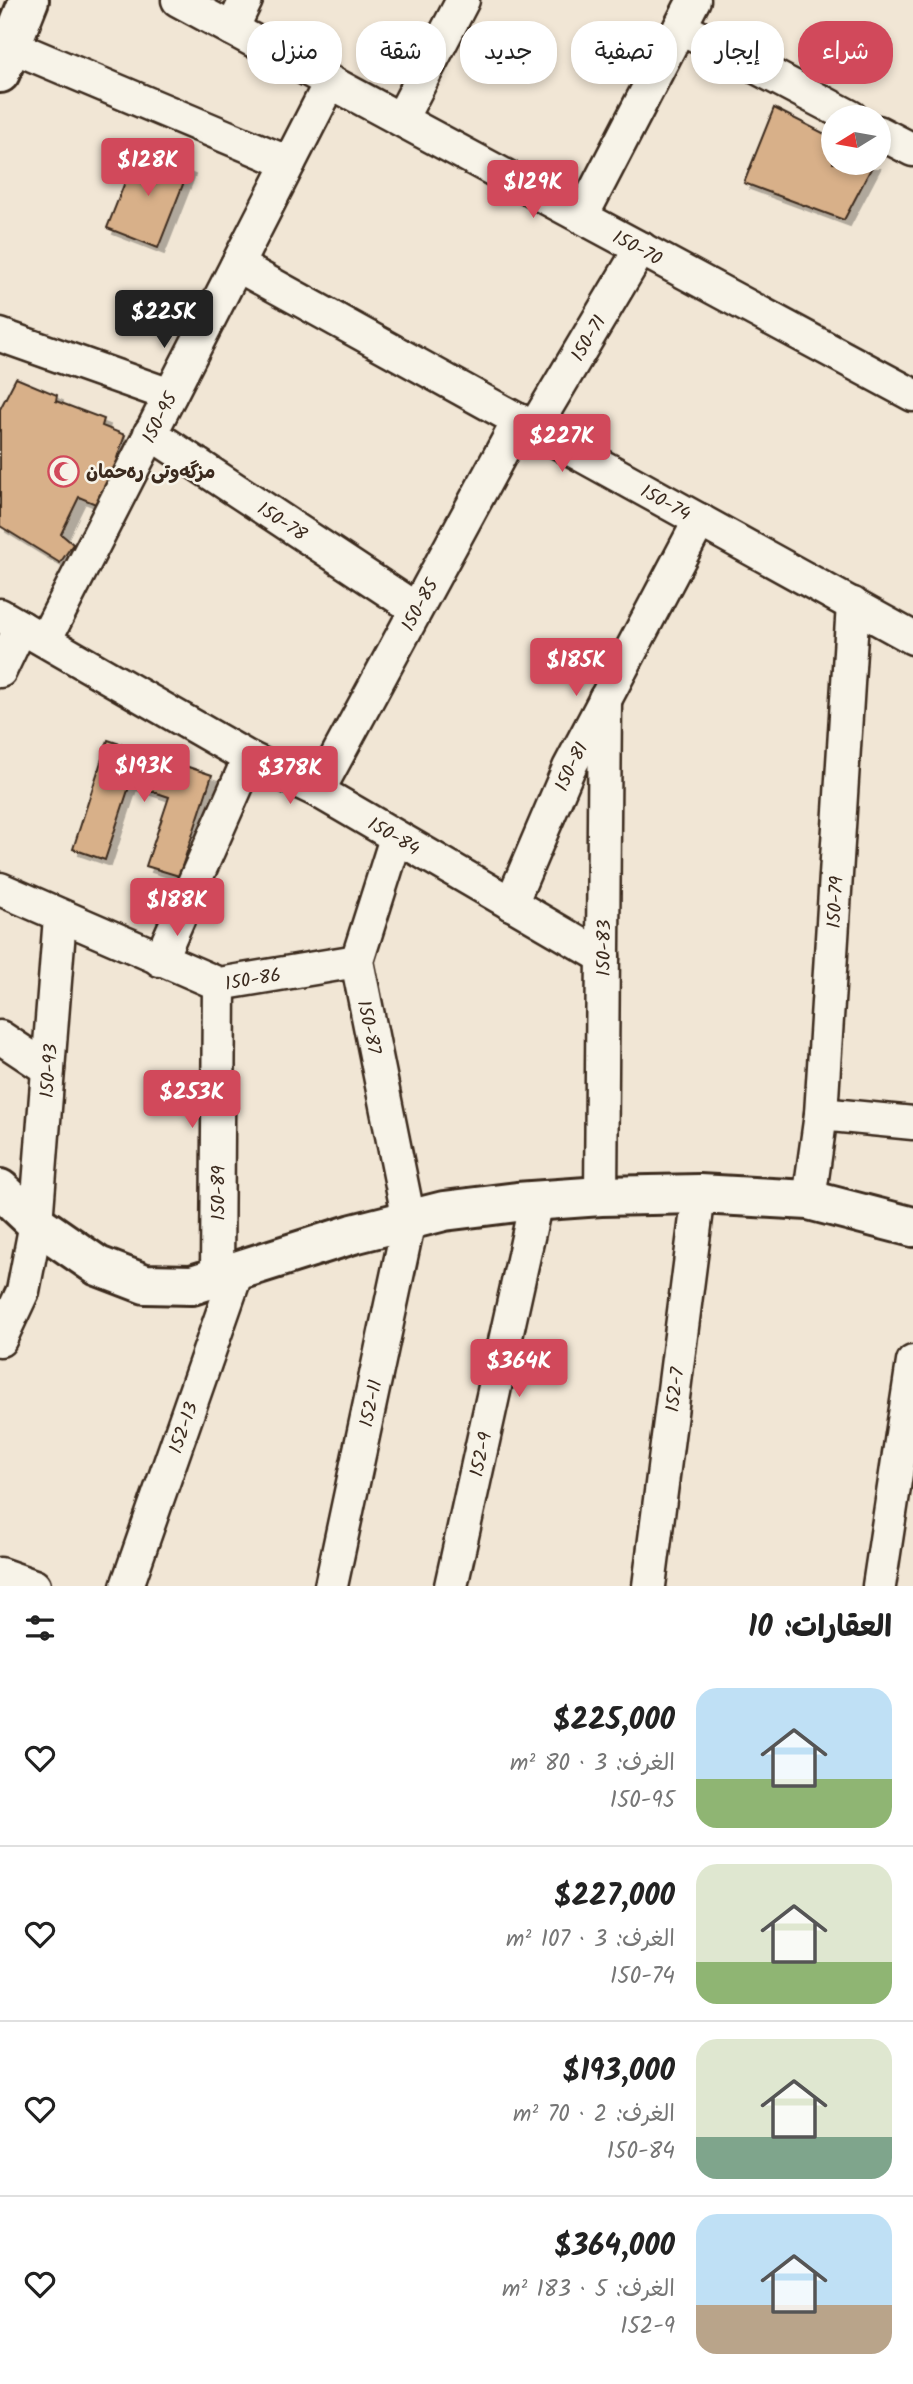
<!DOCTYPE html>
<html lang="ar">
<head>
<meta charset="utf-8">
<style>
  body { margin:0; font-family:Kalam,"Playpen Sans Arabic",sans-serif; background:#f6f6f6; color:#222; direction:rtl; height:100vh; display:flex; flex-direction:column; font-size:26px; white-space:nowrap }
  * { box-sizing:border-box; margin:0 }
  p { font-size:23px; color:#767676 }
  .icon { flex:none; width:38px; height:38px; fill:none; stroke:currentColor; stroke-width:2; stroke-linecap:round; stroke-linejoin:round }
  .map { position:relative; height:1586px; overflow:hidden; direction:ltr }
  .panel { display:flex; flex-direction:column; background:#fff; flex:1 }
  .panel>* { flex:none }
  .hud { position:absolute; left:21px; top:21px; width:872px; height:63px; direction:rtl; display:flex; gap:14px }
  .needle { width:46px; rotate:259deg }
  .tools { position:absolute; left:821px; top:105px; display:grid; gap:14px }
  .tools a { display:grid; place-items:center; width:70px; height:70px; border-radius:50%; background:#fff; box-shadow:0 4px 10px #0003; font-size:35px }
  .price { position:absolute; translate:-50% -60px; padding:0 16px; border-radius:7px; background:#d1495b; color:#fff; font-size:23px; line-height:46px; filter:drop-shadow(0 2px 4px #0008) }
  .price::after { content:''; position:absolute; left:50%; top:42px; width:21px; height:16px; margin-left:-10px; background:inherit; clip-path:polygon(0 0,100% 0,50% 100%) }
  .price.on { background:#222; color:#fff }
  ul { padding:0; list-style:none }
  li { display:flex; align-items:center; gap:21px; height:175px; padding:0 21px }
  li+li { border-top:2px solid #e0e0e0 }
  li span { display:grid; place-items:center; flex:none; width:196px; height:140px; border-radius:21px; color:#555 }
  li>.icon { margin-inline-start:auto }
  span .icon { width:84px; height:84px; fill:#fffc; stroke-width:1 }
  li b { font-size:30px }
  h2 { display:flex; justify-content:space-between; align-items:center; height:84px; padding:0 21px; font-size:30px }
  .chip { padding:0 24px; border-radius:28px; background:#fff; box-shadow:0 4px 10px #0003; font-size:24px; line-height:63px }
  .chip.on { background:#d1495b; color:#fff }
  .map>svg:first-child { display:block }
  .building { fill:#d8b089; stroke:#3b2a1e; stroke-width:2; filter:url(#shadow) }
  .lines { fill:none; stroke-linecap:round; stroke-linejoin:round }
  .minor-casing { stroke:#3b2a1e; stroke-width:37 }
  .tertiary-casing { stroke:#3b2a1e; stroke-width:44 }
  .minor { stroke:#f7f3e8; stroke-width:32 }
  .tertiary { stroke:#f7f3e8; stroke-width:38 }
  .labels { text-anchor:middle; stroke-width:5; stroke-linejoin:round; paint-order:stroke }
  .street-label { font-size:19px; fill:#3b2a1e; stroke:#f7f3e8 }
  .poi-label { font-size:19px; font-weight:bold; fill:#3b2a1e; stroke:#f7f3e8; text-anchor:start }
</style>
</head>
<body>
<div class="map">
<svg width="913" height="1586" viewBox="0 0 913 1586">
  <defs>
    <filter id="shadow"><feDropShadow dx="6" dy="6" stdDeviation="0" flood-color="#0004"/></filter>
  </defs>
  <rect width="100%" height="100%" fill="#f1e6d5"/>
  <filter id="ink" filterUnits="userSpaceOnUse"><feTurbulence type="fractalNoise" baseFrequency=".0143" numOctaves="2"/><feDisplacementMap in="SourceGraphic" scale="14" xChannelSelector="R" yChannelSelector="G"/><feConvolveMatrix kernelMatrix="1 2 1 2 8 2 1 2 1" color-interpolation-filters="sRGB"/></filter>
  <g filter="url(#ink)">
    <g class="building">
      <polygon points="774,108 833,138 833,163 874,163 844,220 744,183"/>
      <polygon points="138,149 189,169 158,248 107,228"/>
      <polygon points="16,378 57,395 56,401 104,419 102,426 125,435 117,458 122,462 114,483 107,482 98,505 79,497 61,534 73,544 60,563 0,526 0,409"/>
      <polygon points="108,740 212,775 179,876 146,866 169,797 130,784 105,860 73,849"/>
    </g>
    <g class="lines">
      <defs>
        <g id="minor">
          <path id="s1" d="M178,0L913,395"/>
          <polyline points="680,27 851,117"/>
          <polyline points="232,29 246,0"/>
          <polyline points="11,46 289,163"/>
          <polyline points="401,119 463,0"/>
          <polyline points="878,132 913,150"/>
          <polyline points="582,216 694,0"/>
          <path id="s2" d="M237,265L913,638"/>
          <polyline points="0,335 170,395"/>
          <path id="s3" d="M534,428L641,248"/>
          <path id="s4" d="M150,433L416,609"/>
          <path id="s5" d="M0,615L249,758L318,791L603,957"/>
          <path id="s6" d="M45,640L330,83"/>
          <polyline points="0,671 21,627"/>
          <path id="s7" d="M318,791L519,420"/>
          <path id="s8" d="M0,889L219,984L357,961"/>
          <path id="s9" d="M511,904L569,768L700,520"/>
          <polyline points="160,960 249,758"/>
          <polyline points="0,1037 48,1069"/>
          <polyline points="821,1114 913,1123"/>
          <path id="s10" d="M601,1196L605,699"/>
          <path id="s11" d="M809,1200L821,1114L853,604"/>
          <path id="s12" d="M217,1277L219,984"/>
          <path id="s13" d="M0,1340L23,1291L36,1223L60,917"/>
          <polyline points="0,1574 34,1586"/>
          <path id="s14" d="M127,1586L238,1269"/>
          <path id="s15" d="M331,1586L409,1220L357,961L396,838"/>
          <path id="s16" d="M451,1586L536,1201"/>
          <path id="s17" d="M649,1586L699,1194"/>
          <polyline points="879,1586 913,1362"/>
        </g>
        <g id="tertiary">
          <polyline points="0,73 29,0"/>
          <polyline points="0,1189 36,1223 98,1266 145,1284 192,1285 353,1234 444,1211 517,1202 601,1196 699,1194 809,1200 913,1227"/>
        </g>
      </defs>
      <use href="#minor" class="minor-casing"/>
      <use href="#tertiary" class="tertiary-casing"/>
      <use href="#minor" class="minor"/>
      <use href="#tertiary" class="tertiary"/>
    </g>
  </g>
  <defs>
    <symbol id="mosque-ring" viewBox="-11 -11 22 22"><circle r="9.5" fill="#f7f3e8" stroke="#d1495b" stroke-width="1.5"/><path d="M3.5-4.9A6 6 0 1 0 3.5 4.9A5 5 0 1 1 3.5-4.9Z" fill="#d1495b"/></symbol>
  </defs>
  <g fill-rule="evenodd">
    <use href="#mosque-ring" x="46" y="454" width="35" height="35"/>
  </g>
  <g class="labels">
    <g class="street-label">
      <text dy="7" stroke="none"><textPath href="#s1" startOffset="522">150-70</textPath></text>
      <text dy="7" stroke="none"><textPath href="#s3" startOffset="105">150-71</textPath></text>
      <text dy="7" stroke="none"><textPath href="#s6" startOffset="250">150-95</textPath></text>
      <text dy="7" stroke="none"><textPath href="#s2" startOffset="490">150-74</textPath></text>
      <text dy="7" stroke="none"><textPath href="#s4" startOffset="159">150-78</textPath></text>
      <text dy="7" stroke="none"><textPath href="#s7" startOffset="212">150-85</textPath></text>
      <text dy="7" stroke="none"><textPath href="#s9" startOffset="150">150-81</textPath></text>
      <text dy="7" stroke="none"><textPath href="#s5" startOffset="452">150-84</textPath></text>
      <text dy="7" stroke="none"><textPath href="#s11" startOffset="299">150-79</textPath></text>
      <text dy="7" stroke="none"><textPath href="#s10" startOffset="248">150-83</textPath></text>
      <text dy="7" stroke="none"><textPath href="#s8" startOffset="273">150-86</textPath></text>
      <text transform="translate(370 1027) rotate(78)" y="7">150-87</text>
      <text dy="7" stroke="none"><textPath href="#s13" startOffset="276">150-93</textPath></text>
      <text dy="7" stroke="none"><textPath href="#s12" startOffset="84">150-89</textPath></text>
      <text dy="7" stroke="none"><textPath href="#s17" startOffset="198">152-7</textPath></text>
      <text dy="7" stroke="none"><textPath href="#s15" startOffset="187">152-11</textPath></text>
      <text dy="7" stroke="none"><textPath href="#s14" startOffset="168">152-13</textPath></text>
      <text dy="7" stroke="none"><textPath href="#s16" startOffset="135">152-9</textPath></text>
    </g>
    <g class="poi-label">
      <text x="86" y="478">مزگەوتی رەحمان</text>
    </g>
  </g>
</svg>
<div class="tools">
<a><svg class="needle" viewBox="-14 -14 28 28"><path d="M0-13l5 13h-10z" fill="#e53935"/><path d="M0 13l5-13h-10z" fill="#767676"/></svg></a>
</div>
<b class="price" style="left:148px;top:198px">$128K</b>
<b class="price" style="left:533px;top:220px">$129K</b>
<b class="price on" style="left:164px;top:350px">$225K</b>
<b class="price" style="left:562px;top:474px">$227K</b>
<b class="price" style="left:576px;top:698px">$185K</b>
<b class="price" style="left:144px;top:804px">$193K</b>
<b class="price" style="left:290px;top:806px">$378K</b>
<b class="price" style="left:177px;top:938px">$188K</b>
<b class="price" style="left:192px;top:1130px">$253K</b>
<b class="price" style="left:519px;top:1399px">$364K</b>
<div class="hud">
<a class="chip on">شراء</a>
<a class="chip">إيجار</a>
<a class="chip">تصفية</a>
<a class="chip">جديد</a>
<a class="chip">شقة</a>
<a class="chip">منزل</a>
</div>
</div>
<section class="panel">
<h2>العقارات: 10<svg class="icon" aria-label="filters" viewBox="0 0 24 24"><path d="M4 7h16M4 17h16"/><circle cx="9" cy="7" r="2"/><circle cx="15" cy="17" r="2"/></svg></h2>
<ul>
<li><span style="background:linear-gradient(#bfe0f5 65%,#8fb573 0)"><svg class="icon" aria-label="home" viewBox="0 0 24 24"><path d="M3 11l9-7 9 7M6 9v11h12V9"/></svg></span><div><b>$225,000</b><p>الغرف: 3 · 80 m²</p><p>150-95</p></div><svg class="icon" aria-label="heart" viewBox="0 0 24 24"><path d="M12 20l-8-8c-3-5 5-10 8-4 3-6 11-1 8 4z"/></svg></li>
<li><span style="background:linear-gradient(#dfe7d0 70%,#8fb573 0)"><svg class="icon" aria-label="home" viewBox="0 0 24 24"><path d="M3 11l9-7 9 7M6 9v11h12V9"/></svg></span><div><b>$227,000</b><p>الغرف: 3 · 107 m²</p><p>150-74</p></div><svg class="icon" aria-label="heart" viewBox="0 0 24 24"><path d="M12 20l-8-8c-3-5 5-10 8-4 3-6 11-1 8 4z"/></svg></li>
<li><span style="background:linear-gradient(#dfe7d0 70%,#7fa58c 0)"><svg class="icon" aria-label="home" viewBox="0 0 24 24"><path d="M3 11l9-7 9 7M6 9v11h12V9"/></svg></span><div><b>$193,000</b><p>الغرف: 2 · 70 m²</p><p>150-84</p></div><svg class="icon" aria-label="heart" viewBox="0 0 24 24"><path d="M12 20l-8-8c-3-5 5-10 8-4 3-6 11-1 8 4z"/></svg></li>
<li><span style="background:linear-gradient(#bfe0f5 65%,#b9a48a 0)"><svg class="icon" aria-label="home" viewBox="0 0 24 24"><path d="M3 11l9-7 9 7M6 9v11h12V9"/></svg></span><div><b>$364,000</b><p>الغرف: 5 · 183 m²</p><p>152-9</p></div><svg class="icon" aria-label="heart" viewBox="0 0 24 24"><path d="M12 20l-8-8c-3-5 5-10 8-4 3-6 11-1 8 4z"/></svg></li>
</ul>
</section>
</body>
</html>
